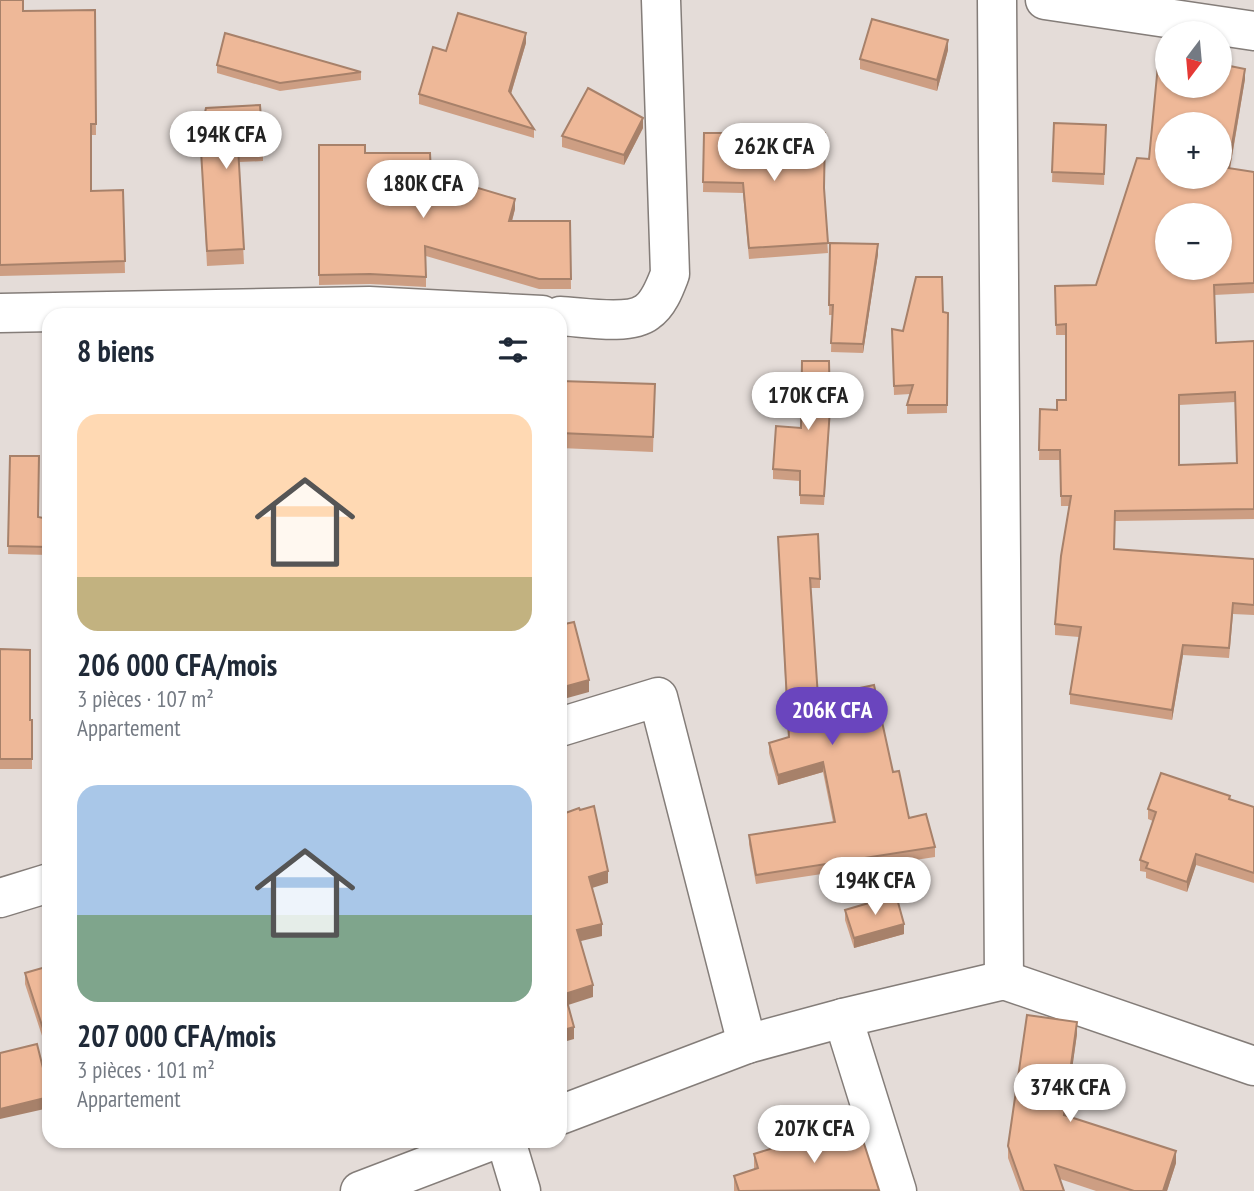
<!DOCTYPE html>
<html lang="fr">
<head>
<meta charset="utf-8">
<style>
  body { margin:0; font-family:"PT Sans Narrow",sans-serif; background:#f2f2f3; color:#1f2937; height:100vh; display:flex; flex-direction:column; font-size:26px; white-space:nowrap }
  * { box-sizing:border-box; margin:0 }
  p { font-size:23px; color:#747a83 }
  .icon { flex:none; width:38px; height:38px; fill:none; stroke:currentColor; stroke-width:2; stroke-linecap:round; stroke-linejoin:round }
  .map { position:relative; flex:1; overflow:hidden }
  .details { position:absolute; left:42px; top:308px; width:525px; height:840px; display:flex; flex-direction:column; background:#fff; border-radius:21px; box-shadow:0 2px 5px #0004 }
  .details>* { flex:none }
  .needle { width:46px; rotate:196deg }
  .buttons { position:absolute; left:1155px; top:21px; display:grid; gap:14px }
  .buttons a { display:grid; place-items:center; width:77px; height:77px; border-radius:50%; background:#fff; box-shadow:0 2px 5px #0004; font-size:35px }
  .price { position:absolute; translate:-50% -60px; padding:0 16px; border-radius:24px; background:#fff; color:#222; font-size:23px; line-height:46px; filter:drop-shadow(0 2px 4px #0008) }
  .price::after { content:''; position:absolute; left:50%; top:42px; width:21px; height:16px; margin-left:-10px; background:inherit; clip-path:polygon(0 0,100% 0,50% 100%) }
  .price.selected { background:#6a45be; color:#fff }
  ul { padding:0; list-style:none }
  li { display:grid; align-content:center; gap:14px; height:371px; padding:0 35px }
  li span { display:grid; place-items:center; height:217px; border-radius:21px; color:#555 }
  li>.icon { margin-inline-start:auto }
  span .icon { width:126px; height:126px; fill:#fffc; stroke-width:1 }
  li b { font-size:30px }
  h2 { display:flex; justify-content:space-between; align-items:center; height:84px; padding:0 35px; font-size:30px }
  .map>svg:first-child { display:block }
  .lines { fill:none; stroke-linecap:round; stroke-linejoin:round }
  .minor-casing { stroke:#847d79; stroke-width:41 }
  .minor { stroke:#fff; stroke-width:38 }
  .wall { fill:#cd9e83; fill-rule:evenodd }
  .shaded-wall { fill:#a7816a }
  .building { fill:#eeb898; stroke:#a7816a; stroke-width:2; fill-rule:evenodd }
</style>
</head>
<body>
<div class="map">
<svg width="1254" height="1191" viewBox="0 0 1254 1191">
  <rect width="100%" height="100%" fill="#e4dcd8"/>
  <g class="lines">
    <defs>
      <g id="minor">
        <polyline points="997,0 1004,980"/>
        <polyline points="1045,0 1254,31"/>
        <polyline points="0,313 369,306 542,315"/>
        <path d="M560,316C583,317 629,326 647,312C659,304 665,287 670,274L661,0"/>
        <polyline points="560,727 658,697 747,1044"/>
        <polyline points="0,898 49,883"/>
        <polyline points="843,1018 897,1191"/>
        <polyline points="560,1115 747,1044 843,1018 1004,980 1254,1066"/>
        <polyline points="506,1141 521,1191"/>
        <polyline points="360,1191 491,1141"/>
      </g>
    </defs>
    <use href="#minor" class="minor-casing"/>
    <use href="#minor" class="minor"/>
  </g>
  <g class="wall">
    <polygon points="0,0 23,11 95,10 96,135 91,135 91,191 123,190 125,273 0,276"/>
    <polygon points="526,43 511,94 534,129 534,138 419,104 419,94 446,51"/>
    <polygon points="948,50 937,91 860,69 860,59"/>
    <polygon points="217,65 361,72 361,80 280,91 217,73"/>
    <path d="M1245,79L1230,169L1254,172V293L1214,295L1216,343L1254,341V519L1115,521L1114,549L1254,559V615L1233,614L1229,658L1183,655L1172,720L1070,704V694L1079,637L1055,635V624L1069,506H1061L1060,460H1039L1040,409L1057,410L1066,400V335H1056L1055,286L1096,285L1149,159ZM1235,402L1237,463L1179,465V405Z"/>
    <polygon points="1054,123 1106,125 1104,185 1052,182"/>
    <polygon points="643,128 624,165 562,147 562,136"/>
    <polygon points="704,133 824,190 828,253 749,259 743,193 703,192"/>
    <polygon points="200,134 263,146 263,161 239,162 244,264 207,266"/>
    <polygon points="319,145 365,153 431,174 515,209 512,221 570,221 571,289 539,289 426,256 426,287 370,284 319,285"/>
    <polygon points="830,243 878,254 863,353 831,352 832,315 829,315"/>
    <polygon points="943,312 948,313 947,413 907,414 907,405 910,394 894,395 892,329 903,331"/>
    <polygon points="560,381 655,384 653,452 560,448"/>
    <polygon points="830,418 824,505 800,504 800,481 773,479 773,469 801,428"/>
    <polygon points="10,456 38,517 49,519 49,555 8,554"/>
    <polygon points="778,537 820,579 820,588 811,588 818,697 893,772 909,818 935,847 935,857 756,884 749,844 749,835 833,822 823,772 778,785 769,753 769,743 788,737"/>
    <polygon points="0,649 30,720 32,720 32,769 0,769"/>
    <polygon points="1230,799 1254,807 1254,883 1196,865 1187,892 1146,878 1146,872 1140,871 1140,860 1153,821 1148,819 1148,809"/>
    <polygon points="845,910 904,934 854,948 845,920"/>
    <polygon points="49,966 48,1054 25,984 25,973"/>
    <polygon points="1077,1034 1065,1115 1176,1163 1167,1191 1096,1191 1060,1179 1064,1191 1020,1191 1008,1158 1008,1146"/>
    <polygon points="754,1154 879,1191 734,1191 734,1176 754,1169"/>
  </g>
  <g class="shaded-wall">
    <polygon points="526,33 526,43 509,100 509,91"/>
    <polygon points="948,40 948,50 937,91 937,80"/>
    <polygon points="1245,69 1245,79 1228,179 1228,168"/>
    <polygon points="643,118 643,128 624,165 624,155"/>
    <polygon points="515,199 515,209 509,232 509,221"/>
    <polygon points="878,244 878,254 863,353 863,344"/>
    <polygon points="1183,645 1183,655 1172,720 1172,710"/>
    <polygon points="589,680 589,692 560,700 560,688"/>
    <polygon points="823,762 823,772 778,785 778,775"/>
    <polygon points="1196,854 1196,865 1187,892 1187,882"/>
    <polygon points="608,871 608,883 589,889 589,877"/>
    <polygon points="602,924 602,936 577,942 577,930"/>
    <polygon points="904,924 904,934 854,948 854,938"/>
    <polygon points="593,985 593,997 565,1006 565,994"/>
    <polygon points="1077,1022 1077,1034 1064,1127 1064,1115"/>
    <polygon points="574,1027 574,1039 560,1043 560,1031"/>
    <polygon points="49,1097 49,1108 0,1119 0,1109"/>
    <polygon points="1176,1151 1176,1163 1167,1191 1163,1191"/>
  </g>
  <g class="building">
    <polygon points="0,0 23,0 23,11 95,10 96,124 91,124 91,191 123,190 125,261 0,265"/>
    <polygon points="458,13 526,33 509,91 534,129 419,94 433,47 446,51"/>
    <polygon points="872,19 948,40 937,80 860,59"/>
    <polygon points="225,33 361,72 280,83 217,65"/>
    <path d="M1159,54L1167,55V86H1220V64L1245,69L1228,168L1254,172V283L1214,285L1216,343L1254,341V509L1115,511L1114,549L1254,559V605L1233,603L1229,648L1183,645L1172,710L1070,694L1081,627L1055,624L1061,556L1071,496H1061L1060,450H1039L1040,409L1057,410V400H1066V324L1056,325L1055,286L1096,285L1137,158L1149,159ZM1167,124H1220V177H1167ZM1167,215H1220V268H1167ZM1235,392L1237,463L1179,465V395Z"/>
    <polygon points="588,88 643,118 624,155 562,136"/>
    <polygon points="260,105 263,146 238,147 244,249 207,251 200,134 206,108"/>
    <polygon points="1054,123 1106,125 1104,174 1052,172"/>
    <polygon points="704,133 825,133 824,188 828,243 749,248 743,183 703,182"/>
    <polygon points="319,145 365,145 365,153 430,153 431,174 515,199 509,221 570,221 571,279 539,279 425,246 426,277 370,274 319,275"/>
    <polygon points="830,243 878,244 863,344 831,343 833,305 829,305"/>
    <polygon points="916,277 942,277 943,312 948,313 947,405 907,405 913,385 894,386 892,329 903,331"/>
    <polygon points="802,361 829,361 830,409 824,496 800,495 800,471 773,469 776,426 801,428"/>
    <polygon points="560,381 655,384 653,437 560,433"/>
    <polygon points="10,456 39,456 38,517 49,519 49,547 8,546"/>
    <polygon points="818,534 820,579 810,578 818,697 874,685 893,772 899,771 909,818 926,814 935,847 756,875 749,835 835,822 823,762 778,775 769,743 789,737 778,537"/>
    <polygon points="574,622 589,680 560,688 560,625"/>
    <polygon points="0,649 30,650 30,720 32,720 32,759 0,759"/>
    <polygon points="1161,773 1230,796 1229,799 1254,807 1254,873 1196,854 1187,882 1146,868 1148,863 1140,860 1156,812 1148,809"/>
    <polygon points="594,806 608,871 589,877 602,924 577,930 593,985 565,994 574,1027 560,1031 560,871 563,870 560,861 560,815 579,808 580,810"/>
    <polygon points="896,895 904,924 854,938 845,910"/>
    <polygon points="49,966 49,1044 48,1044 25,973"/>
    <polygon points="1027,1015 1077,1022 1064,1115 1176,1151 1163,1191 1134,1191 1055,1165 1064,1191 1024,1191 1008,1146"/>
    <polygon points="37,1044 49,1092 49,1097 0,1109 0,1053"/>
    <polygon points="857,1122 879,1190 739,1191 734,1176 758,1168 754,1154"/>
  </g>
</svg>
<div class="buttons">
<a><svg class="needle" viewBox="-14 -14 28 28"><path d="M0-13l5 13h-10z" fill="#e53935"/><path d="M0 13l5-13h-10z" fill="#747a83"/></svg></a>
<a>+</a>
<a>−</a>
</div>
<b class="price" style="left:226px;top:171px">194K CFA</b>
<b class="price" style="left:774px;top:183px">262K CFA</b>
<b class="price" style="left:423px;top:220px">180K CFA</b>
<b class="price" style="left:808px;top:432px">170K CFA</b>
<b class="price selected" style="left:832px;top:747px">206K CFA</b>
<b class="price" style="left:875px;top:917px">194K CFA</b>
<b class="price" style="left:1070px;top:1124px">374K CFA</b>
<b class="price" style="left:814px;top:1165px">207K CFA</b>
<section class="details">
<h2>8 biens<svg class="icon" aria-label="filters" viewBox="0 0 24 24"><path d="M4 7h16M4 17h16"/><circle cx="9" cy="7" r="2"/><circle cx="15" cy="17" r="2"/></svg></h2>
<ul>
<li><span style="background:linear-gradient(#ffd9b3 75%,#c2b280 0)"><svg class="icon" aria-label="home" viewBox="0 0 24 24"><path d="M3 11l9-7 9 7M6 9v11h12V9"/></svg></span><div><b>206 000 CFA/mois</b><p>3 pièces · 107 m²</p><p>Appartement</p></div></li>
<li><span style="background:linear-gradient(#a9c7e8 60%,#7fa58c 0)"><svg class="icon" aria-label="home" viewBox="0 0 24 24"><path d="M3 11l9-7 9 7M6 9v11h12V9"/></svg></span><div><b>207 000 CFA/mois</b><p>3 pièces · 101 m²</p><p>Appartement</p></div></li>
</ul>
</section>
</div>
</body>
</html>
